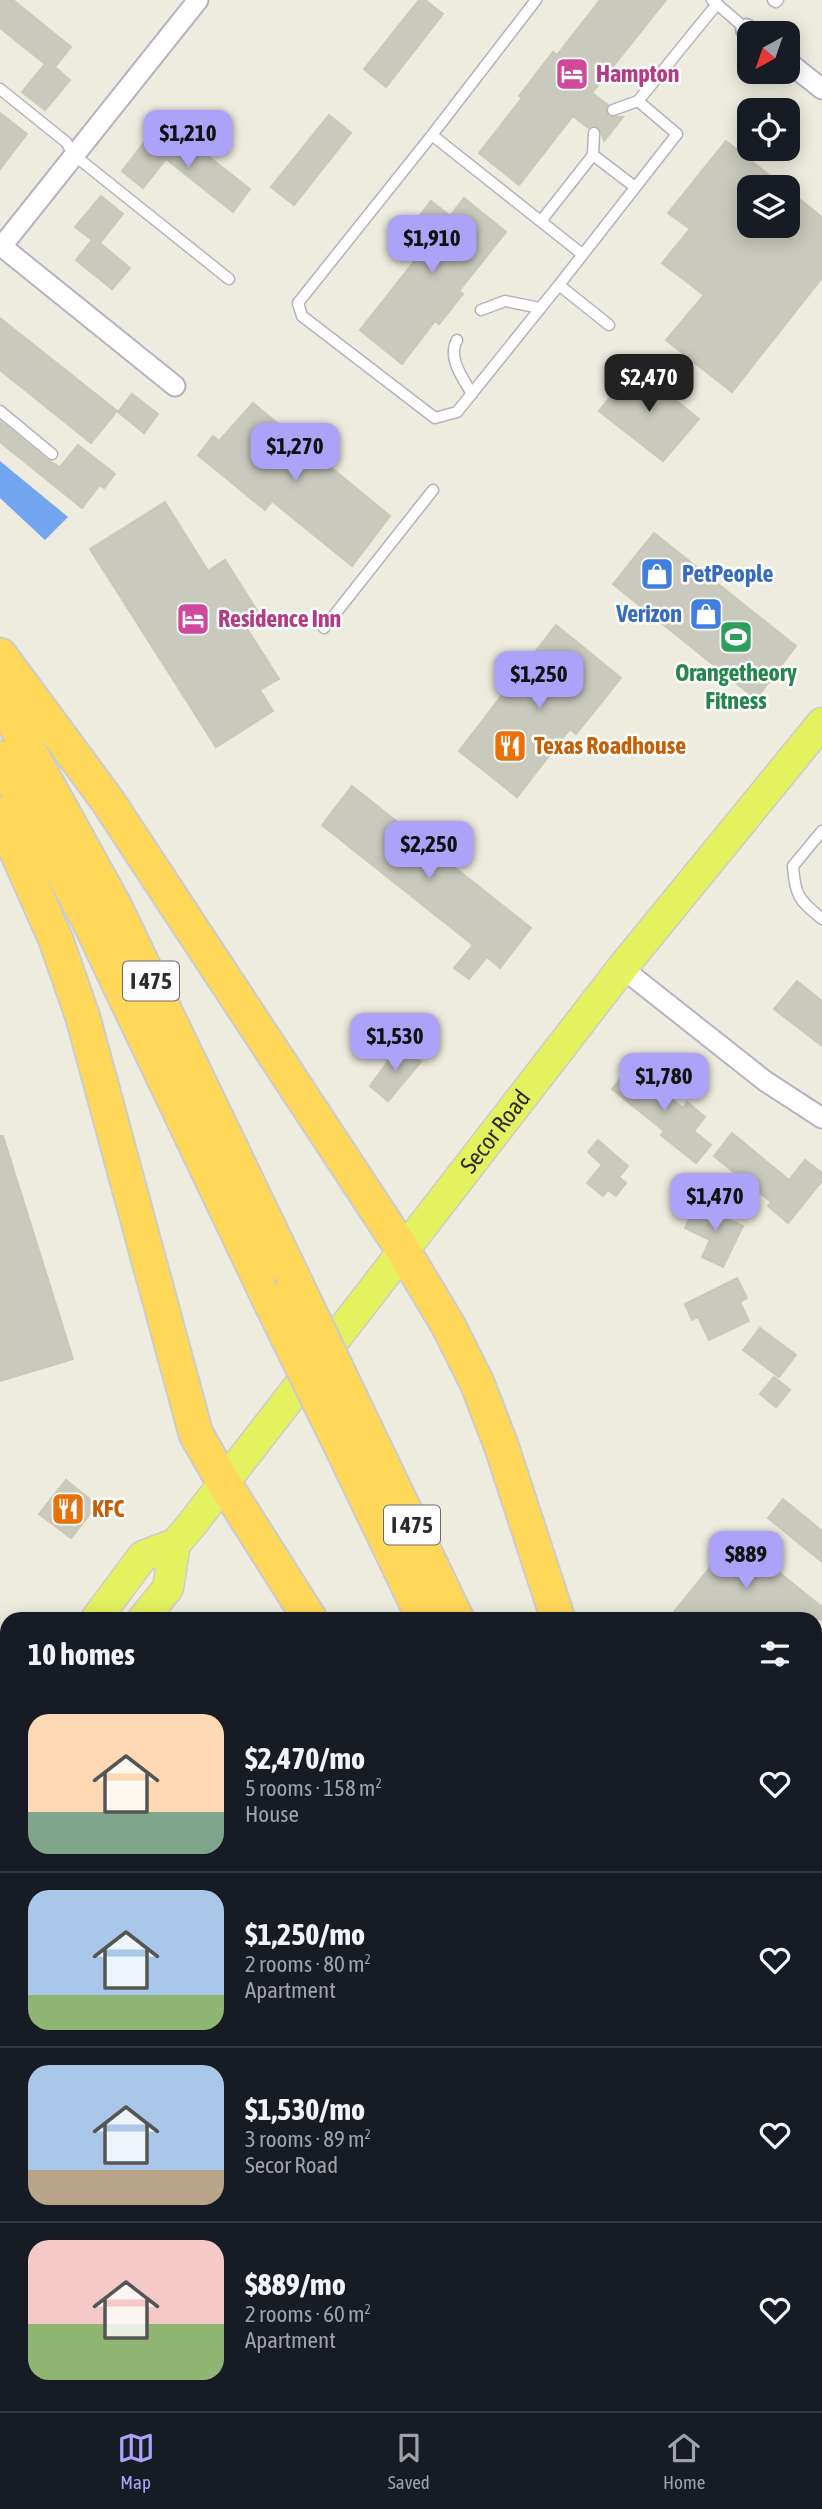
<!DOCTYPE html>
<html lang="en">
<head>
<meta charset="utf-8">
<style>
  body { margin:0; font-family:"Asap Condensed",sans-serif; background:#242831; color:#f1f3f6; height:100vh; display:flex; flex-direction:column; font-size:26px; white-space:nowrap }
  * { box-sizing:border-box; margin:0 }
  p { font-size:23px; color:#9ea1a6 }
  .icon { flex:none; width:38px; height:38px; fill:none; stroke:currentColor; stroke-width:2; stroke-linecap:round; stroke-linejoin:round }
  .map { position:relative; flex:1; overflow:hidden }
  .sheet { position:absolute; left:0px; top:1612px; width:822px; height:800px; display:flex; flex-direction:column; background:#171b24; border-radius:21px 21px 0 0; box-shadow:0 4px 18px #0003 }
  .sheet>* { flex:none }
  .needle { width:46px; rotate:220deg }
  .tools { position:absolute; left:737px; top:21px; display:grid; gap:14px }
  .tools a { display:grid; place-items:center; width:63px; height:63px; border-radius:14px; background:#171b24; box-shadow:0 4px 18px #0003; font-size:35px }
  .price { position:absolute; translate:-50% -60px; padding:0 16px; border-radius:14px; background:#ada2f9; color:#111; font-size:23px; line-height:46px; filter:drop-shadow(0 2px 4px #0008) }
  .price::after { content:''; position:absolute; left:50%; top:42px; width:21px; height:16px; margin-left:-10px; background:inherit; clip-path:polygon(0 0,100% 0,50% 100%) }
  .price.current { background:#222; color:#fff }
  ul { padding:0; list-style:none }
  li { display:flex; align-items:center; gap:21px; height:175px; padding:0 28px }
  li+li { border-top:2px solid #363941 }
  li span { display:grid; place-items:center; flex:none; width:196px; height:140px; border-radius:21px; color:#555 }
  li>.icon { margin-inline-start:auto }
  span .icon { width:84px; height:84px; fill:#fffc; stroke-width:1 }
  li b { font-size:30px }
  h2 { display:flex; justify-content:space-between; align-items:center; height:84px; padding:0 28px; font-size:30px }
  .tab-bar { display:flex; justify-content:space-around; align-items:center; height:98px; border-top:2px solid #363941; background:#171b24; font-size:19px; color:#9ea1a6 }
  .tab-bar a { display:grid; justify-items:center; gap:4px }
  .tab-bar .current { color:#ada2f9 }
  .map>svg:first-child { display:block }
  .water { fill:#72a5f0 }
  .building { fill:#c9c9bd; stroke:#cac9b8; stroke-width:2 }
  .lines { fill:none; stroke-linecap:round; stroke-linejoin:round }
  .lane-casing { stroke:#b4b2c0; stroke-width:13 }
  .street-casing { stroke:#b4b2c0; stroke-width:23 }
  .primary-casing { stroke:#ccc; stroke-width:33 }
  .highway-casing { stroke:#ccc; stroke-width:37 }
  .lane { stroke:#fff; stroke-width:10 }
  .street { stroke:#fff; stroke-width:19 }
  .primary { stroke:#e4f260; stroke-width:30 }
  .highway { stroke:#ffd859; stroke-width:33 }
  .highway-bridge-casing { stroke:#ccc; stroke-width:37; stroke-linecap:butt }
  .highway-bridge { stroke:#ffd859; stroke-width:33 }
  .labels { text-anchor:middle; stroke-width:5; stroke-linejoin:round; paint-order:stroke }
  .shield { fill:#fff; stroke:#6b6b6b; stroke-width:2 }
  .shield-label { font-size:23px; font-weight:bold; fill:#2c2c2c }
  .hotel-label { font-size:24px; font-weight:bold; fill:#b23c85; stroke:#fff; text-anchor:start }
  .shop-label { font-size:24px; font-weight:bold; fill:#366cbe; stroke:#fff; text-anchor:start }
  .leisure-label { font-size:24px; font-weight:bold; fill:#27864d; stroke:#fff }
  .food-label { font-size:24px; font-weight:bold; fill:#c56008; stroke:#fff; text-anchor:start }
  .street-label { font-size:24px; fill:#2c2c2c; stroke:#fff }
</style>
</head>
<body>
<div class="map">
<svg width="822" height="2411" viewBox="0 0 822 2411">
  <rect width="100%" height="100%" fill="#eeecdf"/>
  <polygon class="water" points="0,461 68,517 45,540 0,498"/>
  <g class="building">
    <polygon points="0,0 13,0 71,47 55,67 70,80 45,110 22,92 45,64 0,28"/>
    <polygon points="419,0 425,0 443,14 386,87 364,69"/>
    <polygon points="600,0 666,0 592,93 608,105 606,112 609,116 623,117 604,141 599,127 594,126 588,128 573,116 519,185 479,153 522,98 519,96 553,52 557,55"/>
    <polygon points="0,113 27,134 0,169"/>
    <polygon points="329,115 351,133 294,205 271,187"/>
    <polygon points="177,132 250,189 233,212 166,159 143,188 122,171 146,140 161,152"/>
    <polygon points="726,141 784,187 749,187 749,226 788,226 788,190 822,217 822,278 732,392 666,340 704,295 662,263 690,229 668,213"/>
    <polygon points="101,196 123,214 100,243 130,268 112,289 76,260 92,240 75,227"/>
    <polygon points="464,198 506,232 459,291 463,294 439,324 435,321 402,364 360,330 420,254 401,240 431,201 450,216"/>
    <polygon points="0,318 117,411 91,443 0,370"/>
    <polygon points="634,367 699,419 663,461 599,411"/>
    <polygon points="132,394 158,414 144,433 118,412"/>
    <polygon points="253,403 390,516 352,566 272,501 265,510 198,455 213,436 219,441"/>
    <polygon points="0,421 47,460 60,467 78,445 115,474 104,488 100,485 82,508 0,442"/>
    <polygon points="165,502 208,571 225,560 259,614 244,624 279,679 260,690 273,711 216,747 90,549"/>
    <polygon points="654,533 796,646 756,699 613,584"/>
    <polygon points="556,625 621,678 576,734 570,729 517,797 459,751"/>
    <polygon points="352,786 531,928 500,968 487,957 469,979 454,968 473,945 322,825"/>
    <polygon points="797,981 822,1001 822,1046 774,1009"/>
    <polygon points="400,1045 421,1062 388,1101 370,1086"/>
    <polygon points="630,1066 683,1108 687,1102 705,1117 694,1131 711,1145 696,1163 661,1135 664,1131 612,1089"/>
    <polygon points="732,1133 789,1180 805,1160 822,1173 822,1181 788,1223 768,1206 771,1202 714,1156"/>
    <polygon points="0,1136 3,1136 73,1359 0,1381"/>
    <polygon points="598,1140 628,1166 619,1177 626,1183 616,1196 608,1190 603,1196 587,1183 602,1165 588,1152"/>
    <polygon points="696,1204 743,1226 723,1267 702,1257 710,1240 685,1228"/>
    <polygon points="737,1278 747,1298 740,1302 749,1321 709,1340 698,1317 692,1320 685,1304"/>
    <polygon points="760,1328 796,1355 779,1377 743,1350"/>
    <polygon points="774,1377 790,1390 776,1407 760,1394"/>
    <polygon points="66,1480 97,1505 71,1538 39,1514"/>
    <polygon points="783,1499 822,1531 822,1562 768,1518"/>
    <polygon points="735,1537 822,1607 822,1619 668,1619"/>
  </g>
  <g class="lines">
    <defs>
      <g id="lane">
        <polyline points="536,0 432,135 582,254"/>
        <polyline points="773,0 776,2 778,0"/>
        <polyline points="717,4 746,29"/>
        <polyline points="0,89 66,142 74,155 229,279"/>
        <polyline points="613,110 638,101"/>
        <polyline points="594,133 593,155 635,187"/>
        <polyline points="432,135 298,303 302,316 435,418 457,412 559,285"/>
        <polyline points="541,221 593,155"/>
        <polyline points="481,310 505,301 540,308"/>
        <polyline points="609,325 559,285 677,134 638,101 717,4 712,0"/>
        <path d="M457,340C447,358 463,378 472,394"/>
        <polyline points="0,411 52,454"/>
        <polyline points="324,628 433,490"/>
        <path d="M822,831L793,866C795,896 799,900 822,919"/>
        <polyline points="0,1890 7,1903"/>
        <polyline points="84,2411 84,2404"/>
        <polyline points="149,2411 154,2404"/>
        <polyline points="543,2411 549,2404"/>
      </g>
      <g id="street">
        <polyline points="746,29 751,33"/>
        <polyline points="788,62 822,89"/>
        <polyline points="0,245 175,386"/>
        <polyline points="2,246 198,0"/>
        <polyline points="622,968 765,1081 822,1118"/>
      </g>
      <g id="primary">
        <path id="s1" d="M96,1619L143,1556L175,1544L189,1528L622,968L822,723"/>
        <polyline points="143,1619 168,1588 175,1544"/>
        <polyline points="0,1749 7,1739"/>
        <polyline points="0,1801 7,1792"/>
      </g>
      <g id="highway">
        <polyline points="0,655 107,800 403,1250 448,1325 477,1383 501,1445 558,1619"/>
        <polyline points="0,698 114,905 290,1271"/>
        <polyline points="0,758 89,921 269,1299"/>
        <polyline points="0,814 56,940 83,1018 196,1434 224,1483 310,1619"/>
        <polyline points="367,1432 457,1619"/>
        <polyline points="344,1452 424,1619"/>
        <polyline points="816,2256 822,2266"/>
        <polyline points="816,2288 822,2297"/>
        <polyline points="816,2341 822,2351"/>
      </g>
    </defs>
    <use href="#lane" class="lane-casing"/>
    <use href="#street" class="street-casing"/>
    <use href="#primary" class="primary-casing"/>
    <use href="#highway" class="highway-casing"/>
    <use href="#lane" class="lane"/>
    <use href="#street" class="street"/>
    <use href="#primary" class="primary"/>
    <use href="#highway" class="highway"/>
    <defs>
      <g id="highway-bridge">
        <polyline points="290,1271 367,1432"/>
        <polyline points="269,1299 344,1452"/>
      </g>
    </defs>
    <use href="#highway-bridge" class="highway-bridge-casing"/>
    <use href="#highway-bridge" class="highway-bridge"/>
  </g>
  <defs>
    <symbol id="hotel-square" viewBox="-11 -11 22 22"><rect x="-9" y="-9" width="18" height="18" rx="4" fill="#d1479c" stroke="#fff"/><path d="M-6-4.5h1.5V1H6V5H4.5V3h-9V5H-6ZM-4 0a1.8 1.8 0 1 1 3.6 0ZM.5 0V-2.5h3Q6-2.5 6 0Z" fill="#fff"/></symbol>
    <symbol id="shop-square" viewBox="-11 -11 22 22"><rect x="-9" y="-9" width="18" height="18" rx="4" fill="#3f7fe0" stroke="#fff"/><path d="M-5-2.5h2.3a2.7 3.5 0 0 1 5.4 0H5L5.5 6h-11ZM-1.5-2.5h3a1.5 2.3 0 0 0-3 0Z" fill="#fff"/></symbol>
    <symbol id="stadium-square" viewBox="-11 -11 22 22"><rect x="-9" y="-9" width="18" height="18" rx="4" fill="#2e9e5b" stroke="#fff"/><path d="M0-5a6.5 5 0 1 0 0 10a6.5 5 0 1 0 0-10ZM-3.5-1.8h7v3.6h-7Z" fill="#fff"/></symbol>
    <symbol id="restaurant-square" viewBox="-11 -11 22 22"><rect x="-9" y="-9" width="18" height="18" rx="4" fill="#e8710a" stroke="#fff"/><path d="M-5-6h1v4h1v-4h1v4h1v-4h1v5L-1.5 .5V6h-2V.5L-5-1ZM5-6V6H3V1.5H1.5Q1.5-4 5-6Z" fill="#fff"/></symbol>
  </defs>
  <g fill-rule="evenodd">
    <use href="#hotel-square" x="553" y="55" width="38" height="38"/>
    <use href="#shop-square" x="638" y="555" width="38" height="38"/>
    <use href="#shop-square" x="687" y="595" width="38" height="38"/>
    <use href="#hotel-square" x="174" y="600" width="38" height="38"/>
    <use href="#stadium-square" x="717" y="618" width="38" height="38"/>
    <use href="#restaurant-square" x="491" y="727" width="38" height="38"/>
    <use href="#restaurant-square" x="49" y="1490" width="38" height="38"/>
  </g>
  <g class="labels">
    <g class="shield">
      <rect x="123" y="961.5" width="56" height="39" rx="5"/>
      <rect x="384" y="1505.5" width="56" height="39" rx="5"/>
    </g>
    <g class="shield-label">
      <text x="151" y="989">I 475</text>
      <text x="412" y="1533">I 475</text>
    </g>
    <g class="hotel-label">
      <text x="596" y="82">Hampton</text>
      <text x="218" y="627">Residence Inn</text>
    </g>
    <g class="shop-label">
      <text x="682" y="582">PetPeople</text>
      <text x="682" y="622" text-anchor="end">Verizon</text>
    </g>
    <g class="leisure-label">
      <text x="736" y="681">Orangetheory<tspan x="736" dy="28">Fitness</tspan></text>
    </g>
    <g class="food-label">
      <text x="534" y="754">Texas Roadhouse</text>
      <text x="92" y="1517">KFC</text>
    </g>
    <g class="street-label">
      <text dy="8" stroke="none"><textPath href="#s1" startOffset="635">Secor Road</textPath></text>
    </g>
  </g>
</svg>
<div class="tools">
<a><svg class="needle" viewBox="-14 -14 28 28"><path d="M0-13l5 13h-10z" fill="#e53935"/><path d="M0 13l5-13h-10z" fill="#9ea1a6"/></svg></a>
<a><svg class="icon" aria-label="locate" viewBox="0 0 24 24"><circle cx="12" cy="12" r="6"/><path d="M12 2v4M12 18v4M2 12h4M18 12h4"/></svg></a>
<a><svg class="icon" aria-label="layers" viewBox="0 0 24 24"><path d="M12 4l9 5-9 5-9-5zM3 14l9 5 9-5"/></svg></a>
</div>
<b class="price" style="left:188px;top:170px">$1,210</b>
<b class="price" style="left:432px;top:275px">$1,910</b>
<b class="price current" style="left:649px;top:414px">$2,470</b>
<b class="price" style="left:295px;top:483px">$1,270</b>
<b class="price" style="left:539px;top:711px">$1,250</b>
<b class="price" style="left:429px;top:881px">$2,250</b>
<b class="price" style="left:395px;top:1073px">$1,530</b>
<b class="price" style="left:664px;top:1113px">$1,780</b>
<b class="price" style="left:715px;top:1233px">$1,470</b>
<b class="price" style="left:746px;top:1591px">$889</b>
<section class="sheet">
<h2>10 homes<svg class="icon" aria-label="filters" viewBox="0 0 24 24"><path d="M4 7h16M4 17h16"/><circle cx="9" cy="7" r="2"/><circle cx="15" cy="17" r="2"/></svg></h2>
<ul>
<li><span style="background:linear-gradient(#ffd9b3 70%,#7fa58c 0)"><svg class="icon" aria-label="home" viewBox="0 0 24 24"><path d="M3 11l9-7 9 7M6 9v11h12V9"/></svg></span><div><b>$2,470/mo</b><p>5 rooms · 158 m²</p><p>House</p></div><svg class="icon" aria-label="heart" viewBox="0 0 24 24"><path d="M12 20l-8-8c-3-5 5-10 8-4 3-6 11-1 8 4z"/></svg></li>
<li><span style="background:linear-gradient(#a9c7e8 75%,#8fb573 0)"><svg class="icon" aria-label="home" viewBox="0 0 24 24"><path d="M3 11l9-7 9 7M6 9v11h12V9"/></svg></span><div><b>$1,250/mo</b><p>2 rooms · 80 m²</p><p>Apartment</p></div><svg class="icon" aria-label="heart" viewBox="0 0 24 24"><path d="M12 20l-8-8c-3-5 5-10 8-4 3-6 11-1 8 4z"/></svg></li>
<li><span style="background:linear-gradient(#a9c7e8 75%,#b9a48a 0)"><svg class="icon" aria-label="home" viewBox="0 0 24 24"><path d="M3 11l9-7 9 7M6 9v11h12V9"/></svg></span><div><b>$1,530/mo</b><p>3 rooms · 89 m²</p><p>Secor Road</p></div><svg class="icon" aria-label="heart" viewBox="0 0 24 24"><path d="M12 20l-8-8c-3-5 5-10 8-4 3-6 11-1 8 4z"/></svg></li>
<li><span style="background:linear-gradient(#f6c9c9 60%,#8fb573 0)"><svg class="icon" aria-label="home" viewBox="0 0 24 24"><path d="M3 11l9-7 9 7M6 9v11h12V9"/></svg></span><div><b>$889/mo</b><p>2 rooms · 60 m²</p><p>Apartment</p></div><svg class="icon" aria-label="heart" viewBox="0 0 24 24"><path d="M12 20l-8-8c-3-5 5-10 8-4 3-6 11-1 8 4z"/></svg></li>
</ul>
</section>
</div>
<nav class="tab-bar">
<a class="current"><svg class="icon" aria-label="map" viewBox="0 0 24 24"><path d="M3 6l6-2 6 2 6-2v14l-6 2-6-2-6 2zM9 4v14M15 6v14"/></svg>Map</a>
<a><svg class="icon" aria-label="saved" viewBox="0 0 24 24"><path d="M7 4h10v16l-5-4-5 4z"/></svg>Saved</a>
<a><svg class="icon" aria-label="home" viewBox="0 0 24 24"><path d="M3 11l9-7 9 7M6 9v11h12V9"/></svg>Home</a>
</nav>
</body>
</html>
